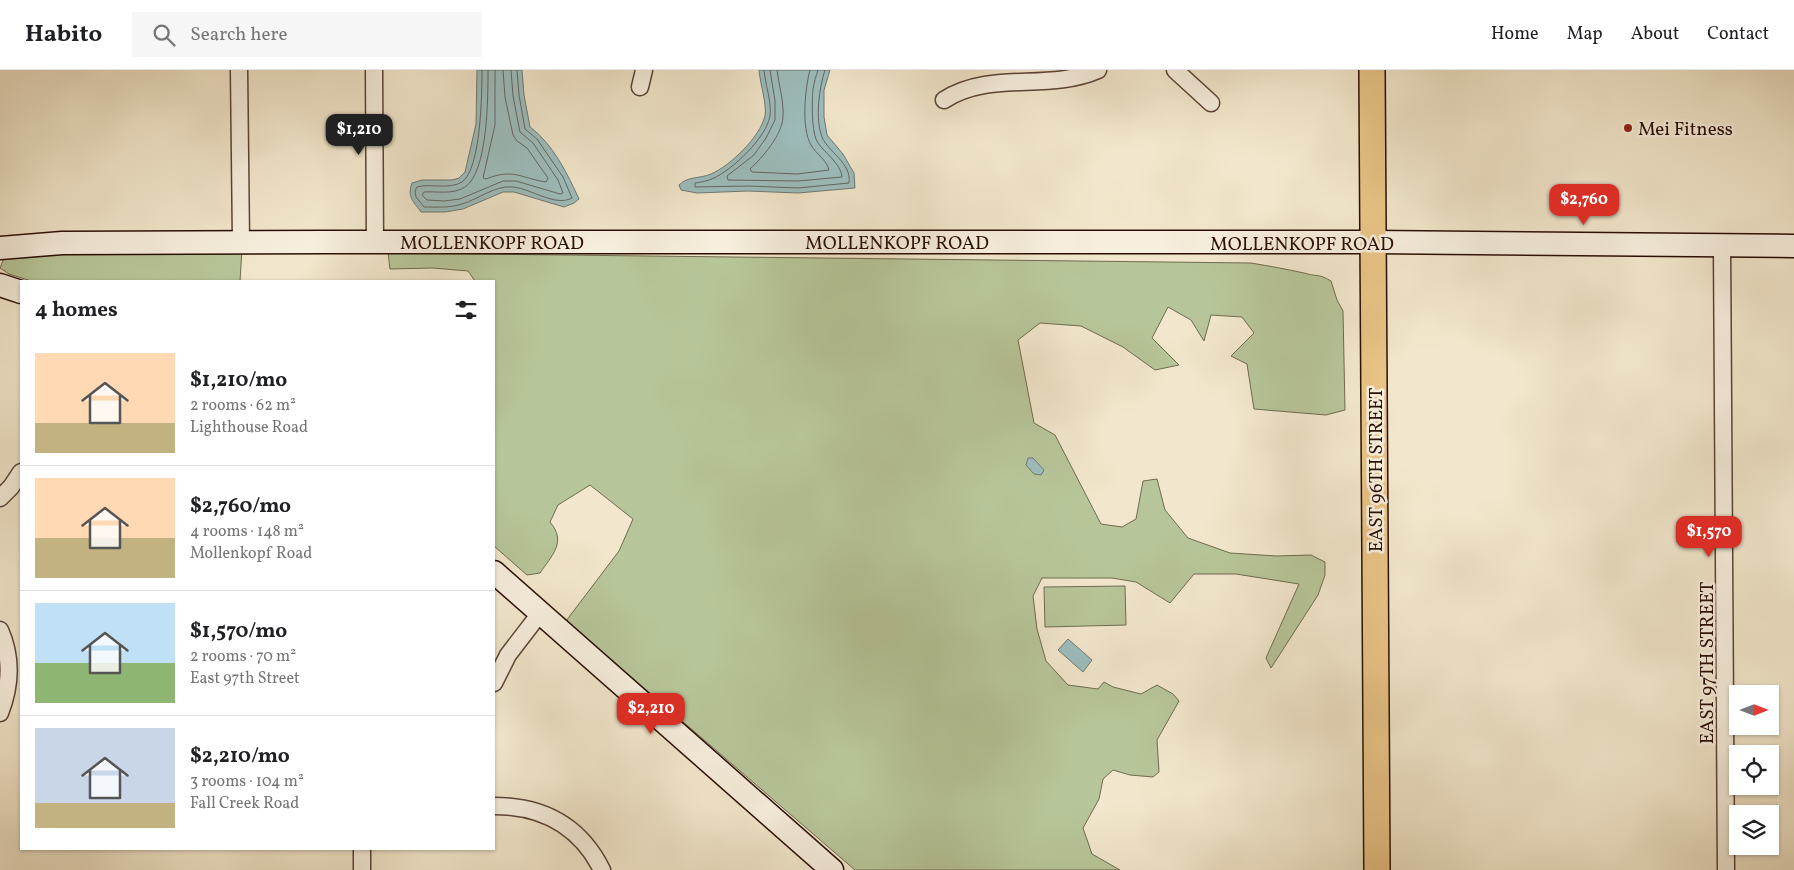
<!DOCTYPE html>
<html lang="en">
<head>
<meta charset="utf-8">
<style>
  body { margin:0; font-family:Vollkorn,serif; background:#f6f6f6; color:#202124; height:100vh; display:flex; flex-direction:column; font-size:19px; white-space:nowrap }
  * { box-sizing:border-box; margin:0 }
  p { font-size:16px; color:#757577 }
  .icon { flex:none; width:28px; height:28px; fill:none; stroke:currentColor; stroke-width:2; stroke-linecap:round; stroke-linejoin:round }
  .map { position:relative; flex:1; overflow:hidden }
  .sheet { position:absolute; left:20px; top:210px; width:475px; height:570px; display:flex; flex-direction:column; background:#fff; border-radius:0px; box-shadow:0 1px 4px #0004 }
  .sheet>* { flex:none }
  .needle { width:32px; rotate:90deg }
  .fabs { position:absolute; left:1729px; top:615px; display:grid; gap:10px }
  .fabs a { display:grid; place-items:center; width:50px; height:50px; border-radius:0px; background:#fff; box-shadow:0 1px 4px #0004; font-size:25px }
  .price { position:absolute; translate:-50% -42px; padding:0 11px; border-radius:10px; background:#d93025; color:#fff; font-size:16px; line-height:32px; filter:drop-shadow(0 1px 2px #0008) }
  .price::after { content:''; position:absolute; left:50%; top:30px; width:15px; height:11px; margin-left:-8px; background:inherit; clip-path:polygon(0 0,100% 0,50% 100%) }
  .price.on { background:#222; color:#fff }
  ul { padding:0; list-style:none }
  li { display:flex; align-items:center; gap:15px; height:125px; padding:0 15px }
  li+li { border-top:1px solid #e0e0e0 }
  li span { display:grid; place-items:center; flex:none; width:140px; height:100px; border-radius:0px; color:#555 }
  li>.icon { margin-inline-start:auto }
  span .icon { width:60px; height:60px; fill:#fffc; stroke-width:1 }
  li b { font-size:21px }
  h2 { display:flex; justify-content:space-between; align-items:center; height:60px; padding:0 15px; font-size:21px }
  header { display:flex; align-items:center; gap:30px; box-sizing:border-box; height:70px; padding:0 25px; background:#fff; border-bottom:1px solid #e0e0e0 }
  header strong { font-size:24px }
  nav { display:flex; gap:28px; margin-inline-start:auto; font-size:18px }
  .search { width:350px; height:45px; background:#f6f6f6; display:flex; align-items:center; gap:12px; box-sizing:border-box; padding:0 18px; border-radius:0px; color:#757577; font-size:19px }
  .map>svg:first-child { display:block }
  .green { fill:#b7c69a; stroke:#706a50 }
  .water { fill:#9dbebe; stroke:#6f7874 }
  .lines { fill:none; stroke-linecap:round; stroke-linejoin:round }
  .shore { stroke:#646662; stroke-width:1 }
  .street-casing { stroke:#5c4437; stroke-width:19 }
  .secondary-casing { stroke:#2a0e05; stroke-width:25 }
  .primary-casing { stroke:#2a0e05; stroke-width:28 }
  .street { stroke:#f7efde; stroke-width:16 }
  .secondary { stroke:#f7efde; stroke-width:22 }
  .primary { stroke:#e9c486; stroke-width:25 }
  .poi-dot { fill:#8f2418; stroke:#f7efde; stroke-width:2 }
  .labels { text-anchor:middle; stroke-width:5; stroke-linejoin:round; paint-order:stroke }
  .poi-label { font-size:19px; fill:#2a0e05; stroke:#f7efde; text-anchor:start }
  .street-label { font-size:19px; fill:#2a0e05; stroke:#f7efde }
</style>
</head>
<body>
<header>
<strong>Habito</strong>
<div class="search"><svg class="icon" aria-label="search" viewBox="0 0 24 24"><circle cx="10" cy="10" r="6"/><path d="M15 15l6 6"/></svg>Search here</div>
<nav><a>Home</a><a>Map</a><a>About</a><a>Contact</a></nav>
</header>
<div class="map">
<svg width="1794" height="800" viewBox="0 0 1794 800">
  <rect width="100%" height="100%" fill="#f2e7cc"/>
  <filter id="stains"><feTurbulence type="fractalNoise" baseFrequency=".004" numOctaves="4"/><feColorMatrix values="0 0 0 0 .2 0 0 0 0 .09 0 0 0 0 .02 0 0 0 .5 -.17"/></filter>
  <radialGradient id="worn" r=".72"><stop offset=".6" stop-color="#630" stop-opacity="0"/><stop offset="1" stop-color="#630" stop-opacity=".3"/></radialGradient>
  <g class="green">
    <polygon points="242,179 240,211 31,211 9,204 0,198 4,188 18,183"/>
    <path d="M388,183L1251,193C1269,196 1286,199 1304,203C1316,207 1318,203 1331,211L1337,230L1343,241L1345,340L1326,345L1254,339L1247,294L1231,286L1254,263L1242,247L1211,245L1204,271L1191,250L1168,237L1152,268L1179,295L1155,300L1123,277L1081,256L1040,253L1018,270L1034,353L1055,365L1101,454L1122,457L1136,449L1143,411L1157,409L1165,440L1188,468L1230,483L1276,486L1311,485L1325,492V505L1318,525L1271,598L1266,588L1299,514L1236,504H1194L1170,533L1136,512L1112,508H1042L1033,526L1037,559L1046,591L1068,615L1098,619L1104,612L1113,617L1141,624L1157,615L1173,624L1179,631L1157,670L1159,702L1153,707L1130,705L1113,700L1103,709L1099,729L1083,758L1092,784L1120,800H855L566,551L619,481L633,449L590,415L558,435L550,452C567,472 552,485 540,503L527,505L494,476V211H475L468,201L433,198L390,199Z"/>
    <polygon points="1125,516 1126,555 1045,557 1044,517"/>
  </g>
  <g class="water">
    <path d="M477,0H522L524,25L530,57C553,74 567,103 579,129L574,133L564,137L514,122H503L463,139L445,142H421C413,131 407,127 412,113L422,110H452L459,108L465,102L476,54Z"/>
    <path d="M759,0H830L824,20V47L827,65L843,84L854,103L855,118L798,123L748,121L697,123L681,120L679,115C688,106 699,109 711,104C730,96 760,67 765,46C767,34 760,13 759,0Z"/>
    <polygon points="1028,388 1033,388 1044,400 1041,405 1034,404 1026,395"/>
    <polygon points="1068,569 1092,590 1083,602 1058,580"/>
  </g>
  <g class="lines">
    <g class="shore">
      <path d="M482,0C482,23 481,99 462,112C449,120 431,113 417,117L415,121L416,127L424,137C436,137 451,138 462,134C479,129 495,115 513,117C532,119 555,137 572,128L563,107L537,69L525,59L519,25L517,0"/>
      <path d="M488,0C488,26 488,102 465,117C453,125 437,121 424,122L422,125L427,130L444,131L460,129L503,111H516L560,124L563,123L558,110L533,73L520,62L513,26L511,0"/>
      <path d="M495,0V55L483,108L486,109C514,98 520,108 546,112L548,108L527,78L517,71L513,65L505,27L503,0"/>
      <path d="M764,0C765,14 772,32 770,46C766,68 733,99 714,108C708,111 701,112 695,113V117L748,116L798,118L849,113C852,93 828,82 822,67C815,48 819,19 825,0"/>
      <path d="M770,0L775,31V50L766,68L754,85L727,106L728,110L798,111L842,107C841,94 825,83 818,73C811,63 812,31 813,19C814,13 816,6 818,0"/>
      <path d="M777,0C779,16 784,31 783,47C782,65 763,87 750,99L752,102L797,104L829,100C827,90 816,84 811,75C801,58 805,18 810,0"/>
    </g>
    <defs>
      <g id="street">
        <polyline points="239,0 241,172"/>
        <polyline points="374,0 375,172"/>
        <polyline points="1175,0 1211,33"/>
        <polyline points="640,17 644,0"/>
        <path d="M944,30C990,0 1048,22 1098,0"/>
        <polyline points="1722,176 1726,800"/>
        <polyline points="0,428 11,417 21,402"/>
        <path d="M0,560C12,587 11,615 0,643"/>
        <polyline points="494,613 508,585 541,542"/>
        <path d="M494,736C543,736 580,756 602,800"/>
        <polyline points="362,779 362,800"/>
      </g>
      <g id="secondary">
        <polyline points="0,178 62,173 327,172 1373,172 1794,176"/>
        <polyline points="0,215 21,222"/>
        <polyline points="494,502 832,800"/>
      </g>
      <polyline id="primary" points="1372,0 1377,800"/>
    </defs>
    <use href="#street" class="street-casing"/>
    <use href="#secondary" class="secondary-casing"/>
    <use href="#primary" class="primary-casing"/>
    <use href="#street" class="street"/>
    <use href="#secondary" class="secondary"/>
    <use href="#primary" class="primary"/>
  </g>
  <circle class="poi-dot" cx="1628" cy="58" r="5"/>
  <g class="labels">
    <g class="poi-label">
      <text x="1638" y="65">Mei Fitness</text>
    </g>
    <g class="street-label">
      <text x="492" y="179">MOLLENKOPF ROAD</text>
      <text x="897" y="179">MOLLENKOPF ROAD</text>
      <text x="1302" y="180">MOLLENKOPF ROAD</text>
      <text transform="translate(1375 400) rotate(-90)" y="7">EAST 96TH STREET</text>
      <text transform="translate(1706 593) rotate(-90)" y="7">EAST 97TH STREET</text>
    </g>
  </g>
  <rect width="100%" height="100%" filter="url(#stains)"/>
  <rect width="100%" height="100%" fill="url(#worn)"/>
</svg>
<div class="fabs">
<a><svg class="needle" viewBox="-14 -14 28 28"><path d="M0-13l5 13h-10z" fill="#e53935"/><path d="M0 13l5-13h-10z" fill="#757577"/></svg></a>
<a><svg class="icon" aria-label="locate" viewBox="0 0 24 24"><circle cx="12" cy="12" r="6"/><path d="M12 2v4M12 18v4M2 12h4M18 12h4"/></svg></a>
<a><svg class="icon" aria-label="layers" viewBox="0 0 24 24"><path d="M12 4l9 5-9 5-9-5zM3 14l9 5 9-5"/></svg></a>
</div>
<b class="price on" style="left:359px;top:86px">$1,210</b>
<b class="price" style="left:1584px;top:156px">$2,760</b>
<b class="price" style="left:1709px;top:488px">$1,570</b>
<b class="price" style="left:651px;top:665px">$2,210</b>
<section class="sheet">
<h2>4 homes<svg class="icon" aria-label="filters" viewBox="0 0 24 24"><path d="M4 7h16M4 17h16"/><circle cx="9" cy="7" r="2"/><circle cx="15" cy="17" r="2"/></svg></h2>
<ul>
<li><span style="background:linear-gradient(#ffd9b3 70%,#c2b280 0)"><svg class="icon" aria-label="home" viewBox="0 0 24 24"><path d="M3 11l9-7 9 7M6 9v11h12V9"/></svg></span><div><b>$1,210/mo</b><p>2 rooms · 62 m²</p><p>Lighthouse Road</p></div></li>
<li><span style="background:linear-gradient(#ffd9b3 60%,#c2b280 0)"><svg class="icon" aria-label="home" viewBox="0 0 24 24"><path d="M3 11l9-7 9 7M6 9v11h12V9"/></svg></span><div><b>$2,760/mo</b><p>4 rooms · 148 m²</p><p>Mollenkopf Road</p></div></li>
<li><span style="background:linear-gradient(#bfe0f5 60%,#8fb573 0)"><svg class="icon" aria-label="home" viewBox="0 0 24 24"><path d="M3 11l9-7 9 7M6 9v11h12V9"/></svg></span><div><b>$1,570/mo</b><p>2 rooms · 70 m²</p><p>East 97th Street</p></div></li>
<li><span style="background:linear-gradient(#c9d6e8 75%,#c2b280 0)"><svg class="icon" aria-label="home" viewBox="0 0 24 24"><path d="M3 11l9-7 9 7M6 9v11h12V9"/></svg></span><div><b>$2,210/mo</b><p>3 rooms · 104 m²</p><p>Fall Creek Road</p></div></li>
</ul>
</section>
</div>
</body>
</html>
